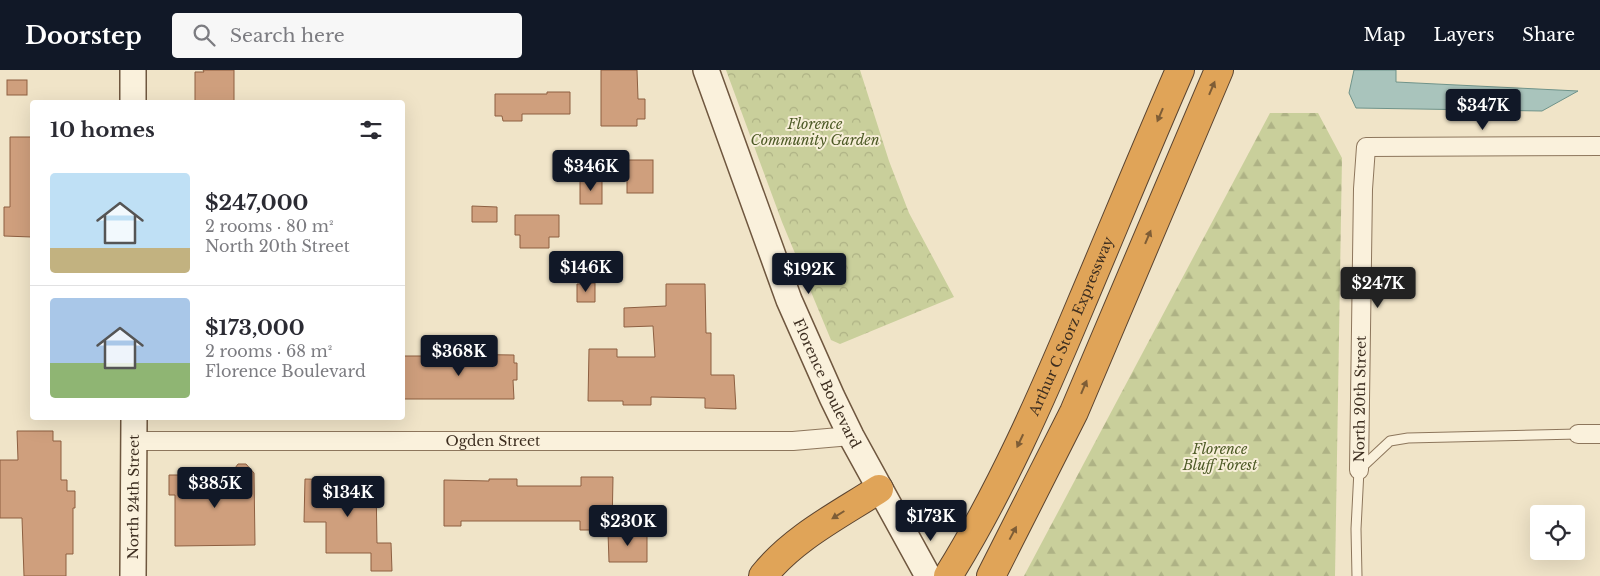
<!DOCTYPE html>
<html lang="en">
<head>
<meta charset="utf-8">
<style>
  body { margin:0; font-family:"Libre Baskerville",serif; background:#f7f7f7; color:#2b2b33; height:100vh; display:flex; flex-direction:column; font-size:19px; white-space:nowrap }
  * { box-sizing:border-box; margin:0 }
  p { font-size:16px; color:#7c7c81 }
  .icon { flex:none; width:28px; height:28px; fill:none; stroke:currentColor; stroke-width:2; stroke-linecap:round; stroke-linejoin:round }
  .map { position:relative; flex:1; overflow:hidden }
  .panel { position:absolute; left:30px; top:30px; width:375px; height:320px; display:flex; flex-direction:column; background:#fff; border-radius:5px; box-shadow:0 5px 20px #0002 }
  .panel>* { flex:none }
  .tools { position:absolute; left:1530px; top:435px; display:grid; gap:10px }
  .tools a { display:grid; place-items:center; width:55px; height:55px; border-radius:5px; background:#fff; box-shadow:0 5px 20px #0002; font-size:25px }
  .price { position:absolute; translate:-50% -42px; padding:0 11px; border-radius:5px; background:#111827; color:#fff; font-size:16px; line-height:32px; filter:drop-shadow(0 1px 2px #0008) }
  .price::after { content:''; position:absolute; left:50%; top:30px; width:15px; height:11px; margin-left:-8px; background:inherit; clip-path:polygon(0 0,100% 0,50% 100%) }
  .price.selected { background:#222; color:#fff }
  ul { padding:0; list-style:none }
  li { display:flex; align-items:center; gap:15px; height:125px; padding:0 20px }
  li+li { border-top:1px solid #e1e1e2 }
  li span { display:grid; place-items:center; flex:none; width:140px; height:100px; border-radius:5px; color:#555 }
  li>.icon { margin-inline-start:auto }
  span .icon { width:60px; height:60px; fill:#fffc; stroke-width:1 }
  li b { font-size:21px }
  h2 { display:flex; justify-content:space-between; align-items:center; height:60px; padding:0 20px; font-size:21px }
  header { display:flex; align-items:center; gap:30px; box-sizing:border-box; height:70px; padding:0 25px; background:#111827; color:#fff }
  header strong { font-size:24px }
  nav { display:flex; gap:28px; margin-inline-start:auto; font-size:18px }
  .search { width:350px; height:45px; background:#f7f7f7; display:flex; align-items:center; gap:12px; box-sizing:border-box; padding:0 18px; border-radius:5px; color:#7c7c81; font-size:19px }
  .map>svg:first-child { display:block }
  .forest { fill:url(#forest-firs) }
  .park { fill:url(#park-crowns) }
  .water { fill:#a9c4bc; stroke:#6f938a }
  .building { fill:#cf9f7d; stroke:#8d5f41 }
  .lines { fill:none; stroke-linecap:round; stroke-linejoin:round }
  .lane-casing { stroke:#8d765c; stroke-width:11 }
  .street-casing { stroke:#8d765c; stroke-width:20 }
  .secondary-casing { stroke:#6f573f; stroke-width:28 }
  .highway-casing { stroke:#5b4430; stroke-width:30 }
  .lane { stroke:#faf1dc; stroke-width:9 }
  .street { stroke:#faf1dc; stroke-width:18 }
  .secondary { stroke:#faf1dc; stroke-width:25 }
  .highway { stroke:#e0a458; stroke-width:28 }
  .oneway { fill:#7e5d36 }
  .labels { text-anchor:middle; stroke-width:4; stroke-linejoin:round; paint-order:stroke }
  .park-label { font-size:14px; font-style:italic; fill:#4d5a26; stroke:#f7eed8 }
  .street-label { font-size:14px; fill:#3d2e20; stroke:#f7eed8 }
</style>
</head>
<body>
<header>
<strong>Doorstep</strong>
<div class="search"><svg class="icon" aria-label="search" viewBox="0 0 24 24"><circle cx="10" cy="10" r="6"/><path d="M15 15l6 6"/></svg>Search here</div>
<nav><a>Map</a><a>Layers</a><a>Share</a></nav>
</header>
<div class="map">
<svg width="1600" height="506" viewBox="0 0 1600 506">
  <defs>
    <pattern id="forest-firs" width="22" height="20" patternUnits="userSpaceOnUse" patternTransform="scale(1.25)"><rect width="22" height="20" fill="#c9cf9b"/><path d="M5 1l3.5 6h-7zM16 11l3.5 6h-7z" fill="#aeb285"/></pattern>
    <pattern id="park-crowns" width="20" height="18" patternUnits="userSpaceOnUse" patternTransform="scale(1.25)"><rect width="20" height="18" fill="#c9cf9b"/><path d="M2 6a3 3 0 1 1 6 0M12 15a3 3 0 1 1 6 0" fill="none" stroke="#aeb285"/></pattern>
  </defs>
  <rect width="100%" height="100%" fill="#f0e4c8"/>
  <polygon class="forest" points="1270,43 1318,43 1342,88 1335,506 1024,506"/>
  <polygon class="park" points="726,0 860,0 889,91 909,143 954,227 840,274 831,270 782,152"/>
  <polygon class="water" points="1354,0 1396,0 1396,12 1578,21 1542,41 1356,38 1349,23"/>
  <g class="building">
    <polygon points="203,0 234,0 234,32 195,32 195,2 204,2"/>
    <polygon points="601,0 637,0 638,29 645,29 645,49 637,49 637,56 601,56"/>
    <rect x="7" y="10" width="20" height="15"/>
    <polygon points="547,22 570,22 570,44 522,44 522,51 503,51 502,46 495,46 495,24 547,24"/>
    <polygon points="10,67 32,67 32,167 4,166 4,137 10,137"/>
    <rect x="627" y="90" width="26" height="33"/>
    <rect x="580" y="111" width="22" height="23"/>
    <polygon points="472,136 497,137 497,152 472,152"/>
    <polygon points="515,145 559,145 559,167 549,167 549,178 520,178 520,165 515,165"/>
    <polygon points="595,213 595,232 577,232 577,214"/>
    <polygon points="666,214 705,214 706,263 711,263 711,305 734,305 736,339 705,338 705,328 651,327 651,335 623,335 623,331 588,331 589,279 617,279 617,287 655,287 653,256 624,257 624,238 666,236"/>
    <polygon points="439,284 514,285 514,293 517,293 517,310 513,310 514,329 402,329 402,286 439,286"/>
    <polygon points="17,361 53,361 53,371 61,371 61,410 67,410 67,421 75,421 75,438 73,438 73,484 66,484 66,506 24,506 22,448 0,448 0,390 18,390"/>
    <polygon points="238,394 246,394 254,403 255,475 175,476 175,425 169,425 169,405 230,405"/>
    <polygon points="581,407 613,407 612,460 580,460 580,451 461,451 461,456 444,456 444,410 489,411 489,409 517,409 517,416 581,416"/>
    <polygon points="305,409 376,411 377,473 391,473 392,501 371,501 371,483 326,483 326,452 304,452"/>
    <polygon points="608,462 647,462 647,492 609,492"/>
  </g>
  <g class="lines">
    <defs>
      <polyline id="lane" points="1357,506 1356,459 1359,400 1390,371 1408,368 1578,364"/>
      <g id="street">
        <polyline points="1578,364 1600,364"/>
        <path id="s1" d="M134,371H793L851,366"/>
        <path id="s2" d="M1359,400L1363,119L1366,77L1600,76"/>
      </g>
      <g id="secondary">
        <polyline points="133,0 133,32"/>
        <path id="s3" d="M706,0L789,230L832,327L851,366L928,506"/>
        <path id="s4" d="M133,506L134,348"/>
      </g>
      <g id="highway">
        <path d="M763,506C793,468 839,445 879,419"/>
        <path id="s5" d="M948,506C1001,421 1042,327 1081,234C1114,156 1146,78 1180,0"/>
        <polyline points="991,506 1074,342 1219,0"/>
      </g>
    </defs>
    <use href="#lane" class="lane-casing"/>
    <use href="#street" class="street-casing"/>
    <use href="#secondary" class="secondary-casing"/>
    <use href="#highway" class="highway-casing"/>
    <use href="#lane" class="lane"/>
    <use href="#street" class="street"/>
    <use href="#secondary" class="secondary"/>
    <use href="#highway" class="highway"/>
  </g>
  <defs><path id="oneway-solid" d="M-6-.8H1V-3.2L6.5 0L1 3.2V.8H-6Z" transform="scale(1.25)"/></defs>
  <g class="oneway">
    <use href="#oneway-solid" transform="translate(1212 18) rotate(-67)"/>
    <use href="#oneway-solid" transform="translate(1160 45) rotate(113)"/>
    <use href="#oneway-solid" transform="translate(1148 167) rotate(-67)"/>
    <use href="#oneway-solid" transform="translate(1084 317) rotate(-67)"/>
    <use href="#oneway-solid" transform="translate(1020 371) rotate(115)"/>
    <use href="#oneway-solid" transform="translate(838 445) rotate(148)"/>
    <use href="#oneway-solid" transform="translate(1013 463) rotate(-62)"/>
  </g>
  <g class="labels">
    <g class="park-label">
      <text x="815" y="59">Florence<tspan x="815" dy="16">Community Garden</tspan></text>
      <text x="1220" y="384">Florence<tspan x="1220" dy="16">Bluff Forest</tspan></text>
    </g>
    <g class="street-label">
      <text dy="5" stroke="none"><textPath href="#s5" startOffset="279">Arthur C Storz Expressway</textPath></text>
      <text dy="5" stroke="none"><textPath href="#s3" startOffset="336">Florence Boulevard</textPath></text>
      <text dy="5" stroke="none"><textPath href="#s2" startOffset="71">North 20th Street</textPath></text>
      <text dy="5" stroke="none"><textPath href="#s1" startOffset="359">Ogden Street</textPath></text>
      <text dy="5" stroke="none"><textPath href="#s4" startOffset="79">North 24th Street</textPath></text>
    </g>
  </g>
</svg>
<div class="tools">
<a><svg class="icon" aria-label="locate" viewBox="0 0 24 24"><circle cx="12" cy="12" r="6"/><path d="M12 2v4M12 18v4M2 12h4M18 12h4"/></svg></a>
</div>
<b class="price" style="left:1483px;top:61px">$347K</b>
<b class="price" style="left:591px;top:122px">$346K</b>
<b class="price" style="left:586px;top:223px">$146K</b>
<b class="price" style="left:809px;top:225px">$192K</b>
<b class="price selected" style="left:1378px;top:239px">$247K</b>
<b class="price" style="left:459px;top:307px">$368K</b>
<b class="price" style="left:215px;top:439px">$385K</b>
<b class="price" style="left:348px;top:448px">$134K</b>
<b class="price" style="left:931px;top:472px">$173K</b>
<b class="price" style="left:628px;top:477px">$230K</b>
<section class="panel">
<h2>10 homes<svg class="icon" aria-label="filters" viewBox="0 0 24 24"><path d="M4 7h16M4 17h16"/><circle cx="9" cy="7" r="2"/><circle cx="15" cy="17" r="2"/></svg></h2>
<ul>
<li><span style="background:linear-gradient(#bfe0f5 75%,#c2b280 0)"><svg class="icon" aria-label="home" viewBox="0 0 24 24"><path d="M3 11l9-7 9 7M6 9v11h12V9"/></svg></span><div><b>$247,000</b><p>2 rooms · 80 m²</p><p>North 20th Street</p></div></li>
<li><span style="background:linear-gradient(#a9c7e8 65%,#8fb573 0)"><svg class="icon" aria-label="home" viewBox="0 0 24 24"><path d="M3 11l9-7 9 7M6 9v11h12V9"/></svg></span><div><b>$173,000</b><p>2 rooms · 68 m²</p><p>Florence Boulevard</p></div></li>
</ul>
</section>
</div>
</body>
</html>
